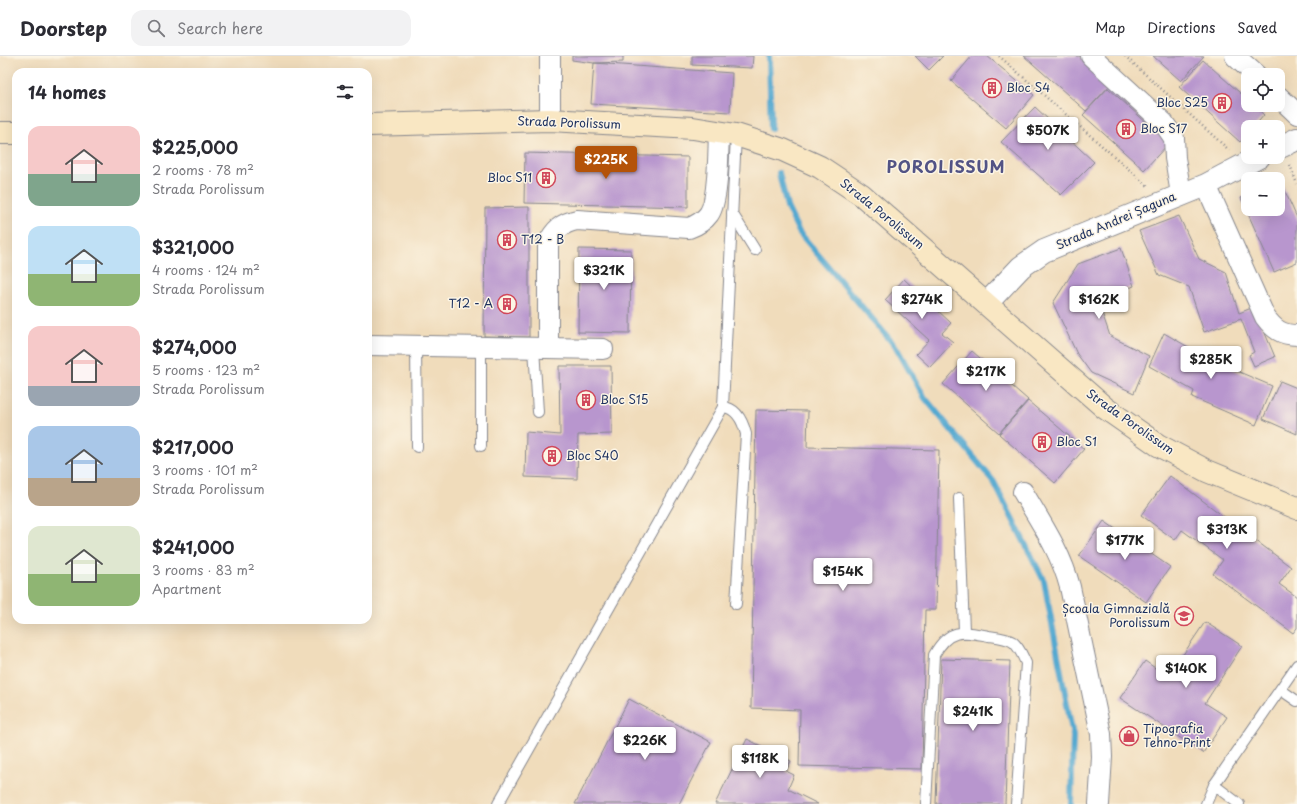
<!DOCTYPE html>
<html lang="en">
<head>
<meta charset="utf-8">
<style>
  body { margin:0; font-family:"Playpen Sans",sans-serif; background:#f2f2f3; color:#2b2b33; height:100vh; display:flex; flex-direction:column; font-size:15px; white-space:nowrap }
  * { box-sizing:border-box; margin:0 }
  p { font-size:13px; color:#7c7c81 }
  .icon { flex:none; width:22px; height:22px; fill:none; stroke:currentColor; stroke-width:2; stroke-linecap:round; stroke-linejoin:round }
  .map { position:relative; flex:1; overflow:hidden }
  .panel { position:absolute; left:12px; top:12px; width:360px; height:556px; display:flex; flex-direction:column; background:#fff; border-radius:12px; box-shadow:0 4px 16px #0002 }
  .panel>* { flex:none }
  .controls { position:absolute; left:1241px; top:12px; display:grid; gap:8px }
  .controls a { display:grid; place-items:center; width:44px; height:44px; border-radius:8px; background:#fff; box-shadow:0 4px 16px #0002; font-size:20px }
  .price { position:absolute; translate:-50% -34px; padding:0 9px; border-radius:4px; background:#fff; color:#222; font-size:13px; line-height:26px; filter:drop-shadow(0 1px 2px #0008) }
  .price::after { content:''; position:absolute; left:50%; top:24px; width:12px; height:9px; margin-left:-6px; background:inherit; clip-path:polygon(0 0,100% 0,50% 100%) }
  .price.active { background:#b45309; color:#fff }
  ul { padding:0; list-style:none }
  li { display:flex; align-items:center; gap:12px; height:100px; padding:0 16px }
  li span { display:grid; place-items:center; flex:none; width:112px; height:80px; border-radius:12px; color:#555 }
  li>.icon { margin-inline-start:auto }
  span .icon { width:48px; height:48px; fill:#fffc; stroke-width:1 }
  li b { font-size:17px }
  h2 { display:flex; justify-content:space-between; align-items:center; height:48px; padding:0 16px; font-size:17px }
  header { display:flex; align-items:center; gap:24px; box-sizing:border-box; height:56px; padding:0 20px; background:#fff; border-bottom:1px solid #e1e1e2 }
  header strong { font-size:19px }
  nav { display:flex; gap:22px; margin-inline-start:auto; font-size:14px }
  .search { width:280px; height:36px; background:#f2f2f3; display:flex; align-items:center; gap:10px; box-sizing:border-box; padding:0 14px; border-radius:12px; color:#7c7c81; font-size:15px }
  .map>svg:first-child { display:block }
  .lines { fill:none; stroke-linecap:round; stroke-linejoin:round }
  .stream { stroke:#54a9d0; stroke-width:6 }
  .building { fill:#b896ce }
  .service-casing { stroke:#86868c; stroke-width:12 }
  .minor-casing { stroke:#86868c; stroke-width:22 }
  .tertiary-casing { stroke:#86868c; stroke-width:24 }
  .secondary-casing { stroke:#86868c; stroke-width:24 }
  .path { stroke:#86868c; stroke-width:2.5; stroke-dasharray:1 3; stroke-linecap:butt }
  .service { stroke:#fff; stroke-width:10 }
  .minor { stroke:#fff; stroke-width:20 }
  .tertiary { stroke:#fff; stroke-width:22 }
  .secondary { stroke:#f9e7c3; stroke-width:22 }
  .labels { text-anchor:middle; stroke-width:3; stroke-linejoin:round; paint-order:stroke }
  .poi-label { font-size:12px; fill:#1b2f5e; stroke:#fcf5e5; text-anchor:start }
  .street-label { font-size:12px; fill:#1b2f5e; stroke:#fcf5e5 }
  .district-label { font-size:16px; font-weight:bold; letter-spacing:1px; fill:#525385; stroke:#fcf5e5 }
</style>
</head>
<body>
<header>
<strong>Doorstep</strong>
<div class="search"><svg class="icon" aria-label="search" viewBox="0 0 24 24"><circle cx="10" cy="10" r="6"/><path d="M15 15l6 6"/></svg>Search here</div>
<nav><a>Map</a><a>Directions</a><a>Saved</a></nav>
</header>
<div class="map">
<svg width="1297" height="748" viewBox="0 0 1297 748">
  <rect width="100%" height="100%" fill="#fcf5e5"/>
  <filter id="ink" filterUnits="userSpaceOnUse"><feTurbulence type="fractalNoise" baseFrequency=".025" numOctaves="2"/><feDisplacementMap in="SourceGraphic" scale="8" xChannelSelector="R" yChannelSelector="G"/><feConvolveMatrix kernelMatrix="1 2 1 2 8 2 1 2 1" color-interpolation-filters="sRGB"/></filter>
  <filter id="wash" filterUnits="userSpaceOnUse"><feTurbulence type="fractalNoise" baseFrequency=".012" numOctaves="4" result="noise"/><feDisplacementMap in="SourceGraphic" scale="16" xChannelSelector="R" yChannelSelector="G"/><feGaussianBlur stdDeviation="0.9" result="paint"/><feColorMatrix in="noise" values="0 0 0 0 0 0 0 0 0 0 0 0 0 0 0 0 0 1.4 0 .05"/><feComposite in="paint" operator="in"/></filter>
  <g filter="url(#wash)">
    <rect width="100%" height="100%" fill="#f0dcbb"/>
    <g class="lines">
      <g class="stream">
        <polyline points="769,0 771,73"/>
        <polyline points="779,117 787,151 799,176 896,291 925,342 994,426 1044,525 1073,680 1071,748"/>
      </g>
    </g>
    <g id="blocks">
      <g class="building">
        <polygon points="572,0 623,0 623,6 594,7 732,17 730,56 591,48 594,7 572,4"/>
        <polygon points="692,0 753,0 752,12 692,9"/>
        <polygon points="915,0 943,0 929,14"/>
        <polygon points="972,0 987,0 1034,39 1006,72 951,25"/>
        <polygon points="1024,0 1080,0 1111,28 1086,55"/>
        <polygon points="1153,0 1204,0 1181,25"/>
        <polygon points="1203,4 1248,44 1248,49 1253,49 1264,59 1254,71 1248,71 1248,77 1240,86 1179,31"/>
        <polygon points="1108,32 1169,87 1144,114 1083,59"/>
        <polygon points="1035,51 1094,106 1061,139 1001,86"/>
        <polygon points="525,97 688,101 688,151 524,147"/>
        <polygon points="1280,124 1297,162 1297,206 1274,216 1241,142 1248,139 1248,153 1278,153 1278,125"/>
        <polygon points="529,151 529,281 484,280 485,152"/>
        <polygon points="1179,160 1199,203 1226,216 1239,257 1254,251 1275,301 1254,310 1249,299 1254,296 1241,263 1204,276 1189,231 1159,219 1139,175"/>
        <polygon points="1121,192 1134,230 1098,245 1110,280 1149,300 1134,337 1091,317 1077,298 1053,247 1078,208"/>
        <polygon points="579,193 631,194 630,277 578,276"/>
        <polygon points="904,223 951,267 942,277 953,286 930,311 916,298 929,284 885,244"/>
        <polygon points="1164,277 1209,303 1272,330 1256,369 1192,341 1194,335 1149,310"/>
        <polygon points="972,295 1028,344 999,377 943,328"/>
        <polygon points="559,310 611,310 612,378 578,379 577,423 525,421 526,376 560,379"/>
        <polygon points="1280,325 1297,332 1297,378 1263,363"/>
        <polygon points="1028,345 1084,393 1055,427 999,378"/>
        <polygon points="756,354 808,355 807,391 939,394 936,554 925,554 922,713 799,710 800,654 751,652"/>
        <polygon points="1170,420 1291,511 1279,528 1297,541 1297,572 1293,577 1213,518 1223,504 1182,474 1175,484 1141,459"/>
        <polygon points="1104,465 1170,511 1146,546 1079,500"/>
        <polygon points="1205,566 1242,590 1205,647 1227,661 1203,697 1120,642 1145,605 1168,621"/>
        <polygon points="941,603 1010,605 1005,748 936,748"/>
        <polygon points="629,643 711,686 679,748 575,748"/>
        <polygon points="747,683 791,705 786,715 794,719 788,733 818,748 715,748"/>
      </g>
    </g>
  </g>
  <g filter="url(#ink)">
    <use href="#blocks" fill-opacity="0" stroke="#86868c" stroke-width="1"/>
    <g class="lines">
      <defs>
        <g id="service">
          <polyline points="732,157 755,194"/>
          <polyline points="416,290 417,391"/>
          <polyline points="481,291 481,390"/>
          <polyline points="534,292 538,356"/>
          <polyline points="723,351 736,79"/>
          <polyline points="959,442 964,575"/>
          <polyline points="1281,634 1297,645"/>
          <polyline points="1214,729 1239,748"/>
          <path d="M498,748L723,351C737,352 743,366 746,378L736,548"/>
          <path d="M926,748L934,599C949,572 962,575 989,580C996,581 1007,582 1013,586C1020,592 1022,599 1026,607L1016,748"/>
          <polyline points="1206,748 1214,729 1297,609"/>
        </g>
        <g id="minor">
          <polyline points="1091,0 1163,66 1174,82 1175,102 1181,138"/>
          <polyline points="1235,0 1256,19"/>
          <polyline points="1278,40 1297,58"/>
          <polyline points="550,64 550,0"/>
          <path d="M1206,129L1265,261C1274,273 1281,279 1297,279"/>
          <polyline points="368,289 603,293"/>
          <path d="M548,292V188C554,174 562,167 577,164L689,172C697,169 704,165 709,158C719,143 718,96 719,77"/>
          <path d="M1023,436C1041,467 1061,496 1070,531L1101,678L1102,701L1099,748"/>
        </g>
        <g id="tertiary">
          <polyline points="1278,92 1297,83"/>
          <polyline points="987,247 1021,211 1044,195 1206,129 1259,101"/>
        </g>
        <g id="secondary">
          <polyline points="368,69 550,64 693,72 736,79 783,94 820,111 862,139 1105,352 1158,389 1207,415 1297,452"/>
          <polyline points="0,77 16,77"/>
        </g>
      </defs>
      <use href="#service" class="service-casing"/>
      <use href="#minor" class="minor-casing"/>
      <use href="#tertiary" class="tertiary-casing"/>
      <use href="#secondary" class="secondary-casing"/>
      <g class="path">
        <polyline points="999,0 1148,130"/>
        <polyline points="1125,0 1229,94"/>
        <polyline points="1290,109 1297,128"/>
      </g>
      <use href="#service" class="service"/>
      <use href="#minor" class="minor"/>
      <use href="#tertiary" class="tertiary"/>
      <use href="#secondary" class="secondary"/>
    </g>
  </g>
  <defs>
    <symbol id="building-ring" viewBox="-11 -11 22 22"><circle r="9.5" fill="#fcf5e5" stroke="#d1495b" stroke-width="1.5"/><path d="M-4-6H4V6H1V3H-1V6H-4ZM-2.5-4.3h1.7v1.8h-1.7ZM.8-4.3h1.7v1.8H.8ZM-2.5-1h1.7V.8h-1.7ZM.8-1h1.7V.8H.8Z" fill="#d1495b"/></symbol>
    <symbol id="school-ring" viewBox="-11 -11 22 22"><circle r="9.5" fill="#fcf5e5" stroke="#d1495b" stroke-width="1.5"/><path d="M0-5L7-2L0 1L-7-2ZM-4 1L0 2.5L4 1V4Q0 6-4 4Z" fill="#d1495b"/></symbol>
    <symbol id="shop-ring" viewBox="-11 -11 22 22"><circle r="9.5" fill="#fcf5e5" stroke="#d1495b" stroke-width="1.5"/><path d="M-5-2.5h2.3a2.7 3.5 0 0 1 5.4 0H5L5.5 6h-11ZM-1.5-2.5h3a1.5 2.3 0 0 0-3 0Z" fill="#d1495b"/></symbol>
  </defs>
  <g fill-rule="evenodd">
    <use href="#building-ring" x="981" y="21" width="22" height="22"/>
    <use href="#building-ring" x="1211" y="36" width="22" height="22"/>
    <use href="#building-ring" x="1115" y="62" width="22" height="22"/>
    <use href="#building-ring" x="535" y="111" width="22" height="22"/>
    <use href="#building-ring" x="496" y="173" width="22" height="22"/>
    <use href="#building-ring" x="496" y="237" width="22" height="22"/>
    <use href="#building-ring" x="575" y="333" width="22" height="22"/>
    <use href="#building-ring" x="1031" y="375" width="22" height="22"/>
    <use href="#building-ring" x="541" y="389" width="22" height="22"/>
    <use href="#school-ring" x="1173" y="549" width="22" height="22"/>
    <use href="#shop-ring" x="1118" y="669" width="22" height="22"/>
  </g>
  <g class="labels">
    <g class="poi-label">
      <text x="1006" y="36">Bloc S4</text>
      <text x="1208" y="51" text-anchor="end">Bloc S25</text>
      <text x="1140" y="77">Bloc S17</text>
      <text x="532" y="126" text-anchor="end">Bloc S11</text>
      <text x="521" y="188">T12 - B</text>
      <text x="493" y="252" text-anchor="end">T12 - A</text>
      <text x="600" y="348">Bloc S15</text>
      <text x="1056" y="390">Bloc S1</text>
      <text x="566" y="404">Bloc S40</text>
      <text x="1170" y="557" text-anchor="end">Școala Gimnazială<tspan x="1170" dy="14">Porolissum</tspan></text>
      <text x="1143" y="677">Tipografia<tspan x="1143" dy="14">Tehno-Print</tspan></text>
    </g>
    <g class="street-label">
      <text transform="translate(569 67) rotate(2)" y="4">Strada Porolissum</text>
      <text transform="translate(882 158) rotate(39)" y="4">Strada Porolissum</text>
      <text transform="translate(1116 165) rotate(-23)" y="4">Strada Andrei Șaguna</text>
      <text transform="translate(1130 366) rotate(35)" y="4">Strada Porolissum</text>
    </g>
    <g class="district-label">
      <text x="946" y="117">POROLISSUM</text>
    </g>
  </g>
</svg>
<div class="controls">
<a><svg class="icon" aria-label="locate" viewBox="0 0 24 24"><circle cx="12" cy="12" r="6"/><path d="M12 2v4M12 18v4M2 12h4M18 12h4"/></svg></a>
<a>+</a>
<a>−</a>
</div>
<b class="price" style="left:1048px;top:95px">$507K</b>
<b class="price active" style="left:606px;top:124px">$225K</b>
<b class="price" style="left:604px;top:235px">$321K</b>
<b class="price" style="left:922px;top:264px">$274K</b>
<b class="price" style="left:1099px;top:264px">$162K</b>
<b class="price" style="left:1211px;top:324px">$285K</b>
<b class="price" style="left:986px;top:336px">$217K</b>
<b class="price" style="left:1227px;top:494px">$313K</b>
<b class="price" style="left:1125px;top:505px">$177K</b>
<b class="price" style="left:843px;top:536px">$154K</b>
<b class="price" style="left:1186px;top:633px">$140K</b>
<b class="price" style="left:973px;top:676px">$241K</b>
<b class="price" style="left:645px;top:705px">$226K</b>
<b class="price" style="left:760px;top:723px">$118K</b>
<section class="panel">
<h2>14 homes<svg class="icon" aria-label="filters" viewBox="0 0 24 24"><path d="M4 7h16M4 17h16"/><circle cx="9" cy="7" r="2"/><circle cx="15" cy="17" r="2"/></svg></h2>
<ul>
<li><span style="background:linear-gradient(#f6c9c9 60%,#7fa58c 0)"><svg class="icon" aria-label="home" viewBox="0 0 24 24"><path d="M3 11l9-7 9 7M6 9v11h12V9"/></svg></span><div><b>$225,000</b><p>2 rooms · 78 m²</p><p>Strada Porolissum</p></div></li>
<li><span style="background:linear-gradient(#bfe0f5 60%,#8fb573 0)"><svg class="icon" aria-label="home" viewBox="0 0 24 24"><path d="M3 11l9-7 9 7M6 9v11h12V9"/></svg></span><div><b>$321,000</b><p>4 rooms · 124 m²</p><p>Strada Porolissum</p></div></li>
<li><span style="background:linear-gradient(#f6c9c9 75%,#9aa5b1 0)"><svg class="icon" aria-label="home" viewBox="0 0 24 24"><path d="M3 11l9-7 9 7M6 9v11h12V9"/></svg></span><div><b>$274,000</b><p>5 rooms · 123 m²</p><p>Strada Porolissum</p></div></li>
<li><span style="background:linear-gradient(#a9c7e8 65%,#b9a48a 0)"><svg class="icon" aria-label="home" viewBox="0 0 24 24"><path d="M3 11l9-7 9 7M6 9v11h12V9"/></svg></span><div><b>$217,000</b><p>3 rooms · 101 m²</p><p>Strada Porolissum</p></div></li>
<li><span style="background:linear-gradient(#dfe7d0 60%,#8fb573 0)"><svg class="icon" aria-label="home" viewBox="0 0 24 24"><path d="M3 11l9-7 9 7M6 9v11h12V9"/></svg></span><div><b>$241,000</b><p>3 rooms · 83 m²</p><p>Apartment</p></div></li>
</ul>
</section>
</div>
</body>
</html>
